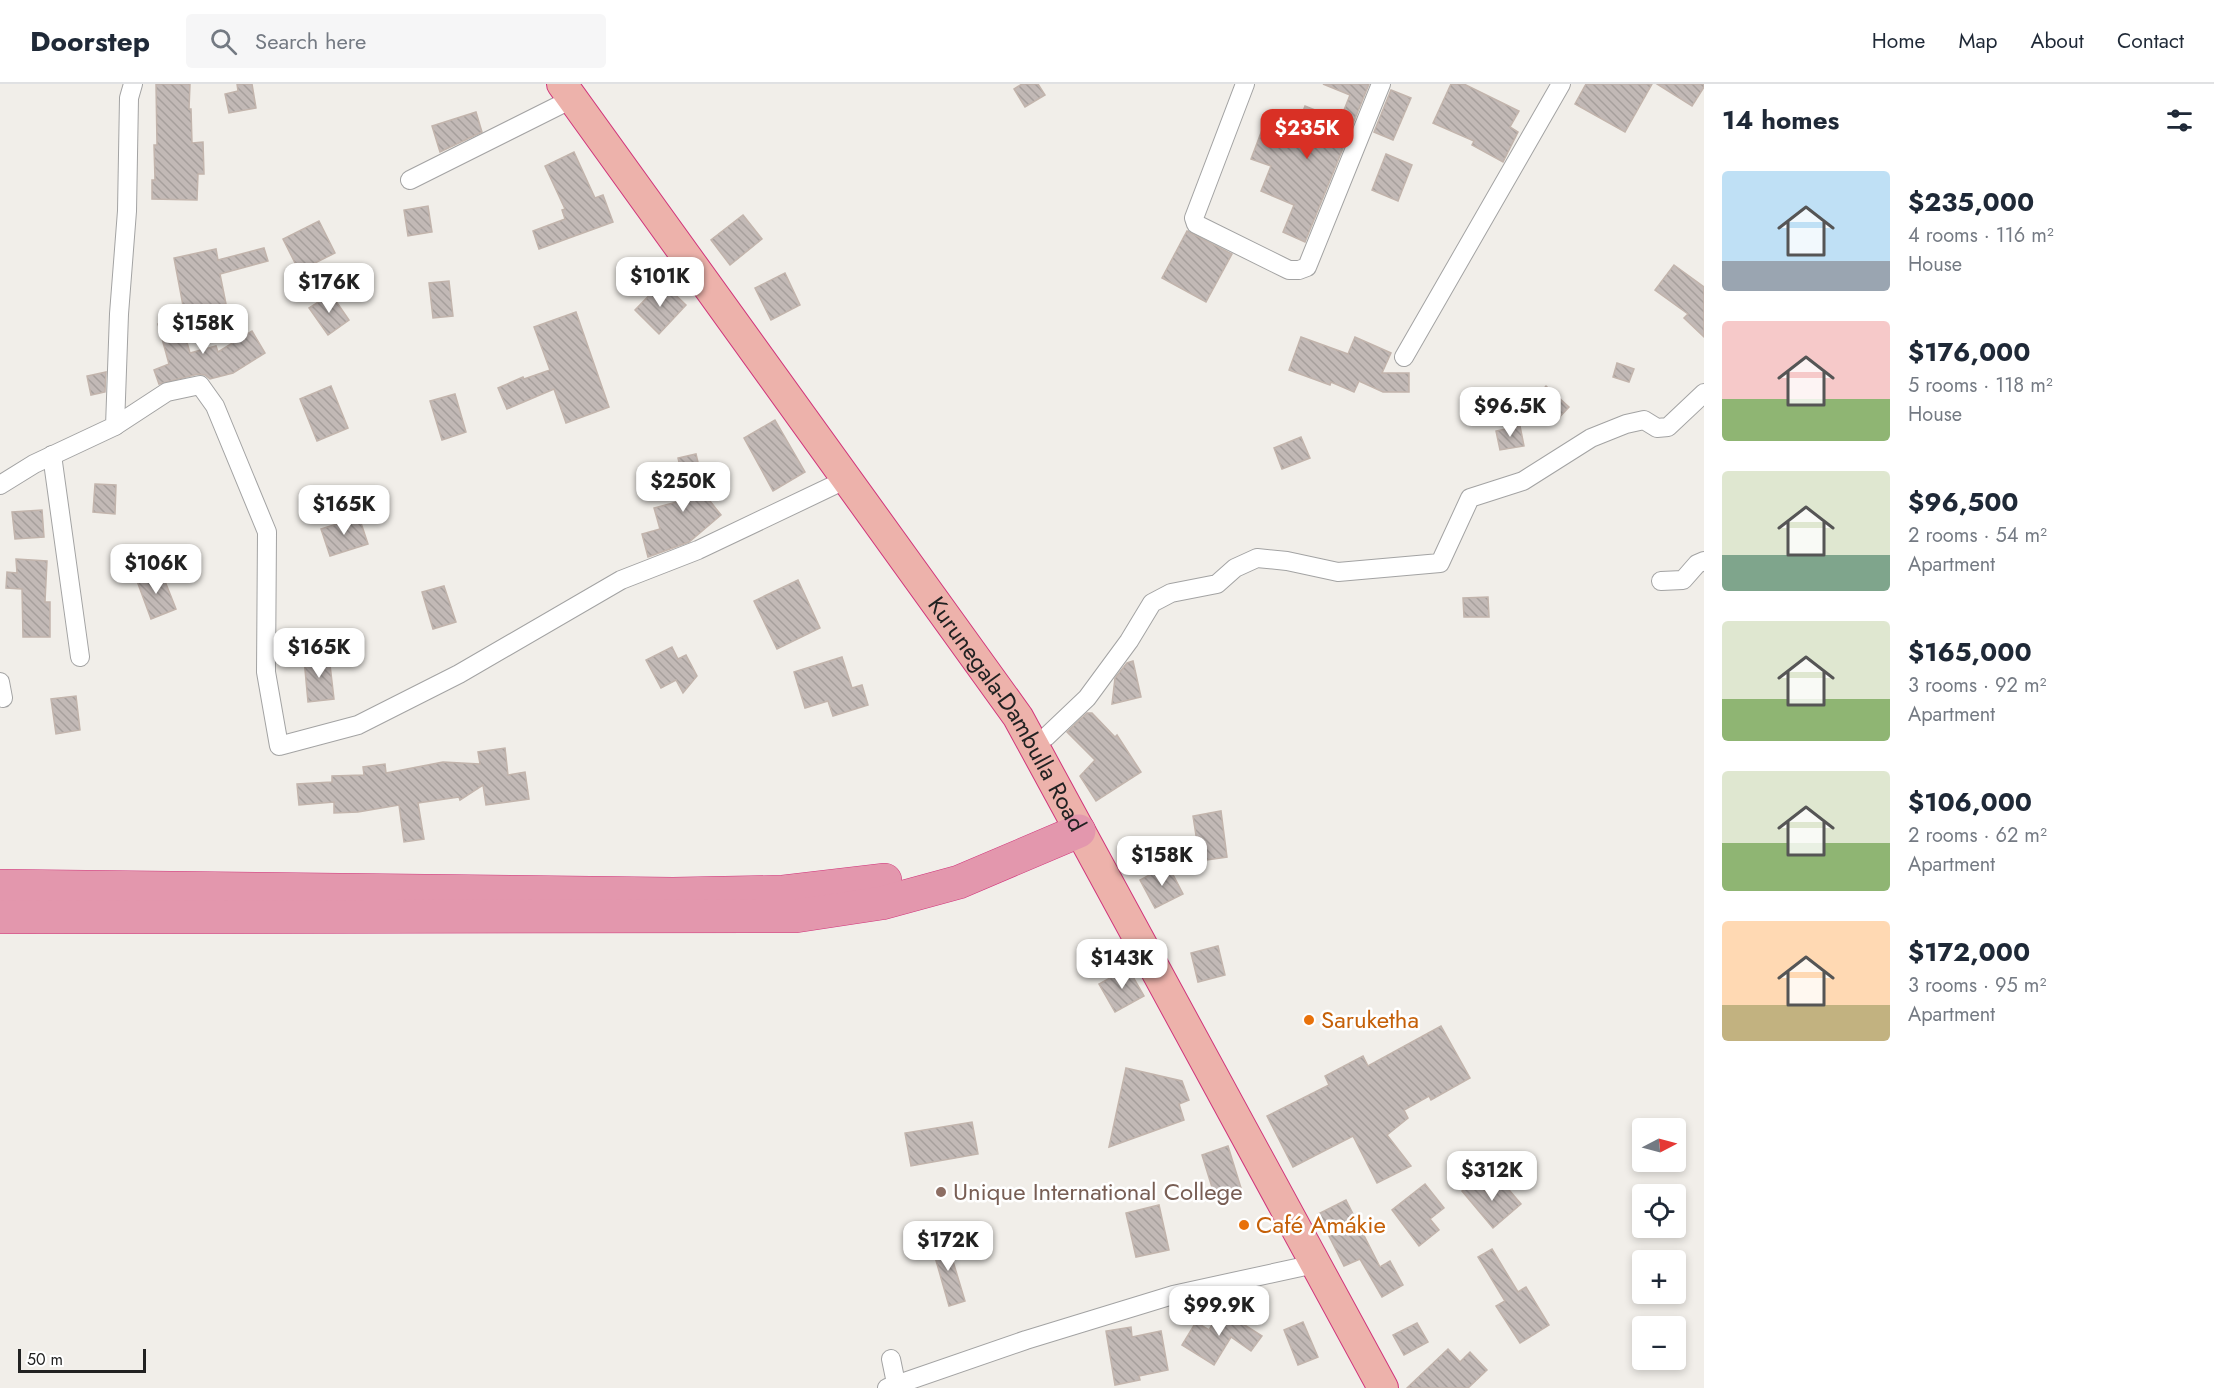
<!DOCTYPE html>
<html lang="en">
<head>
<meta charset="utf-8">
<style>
  body { margin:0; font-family:Jost,sans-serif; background:#f6f6f7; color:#1f2937; height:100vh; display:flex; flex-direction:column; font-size:22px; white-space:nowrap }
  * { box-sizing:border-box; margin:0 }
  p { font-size:20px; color:#747a83 }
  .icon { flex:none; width:33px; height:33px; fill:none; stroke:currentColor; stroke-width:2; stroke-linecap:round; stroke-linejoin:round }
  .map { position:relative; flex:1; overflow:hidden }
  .side { display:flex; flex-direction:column; background:#fff; width:510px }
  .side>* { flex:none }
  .needle { width:39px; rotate:84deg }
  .buttons { position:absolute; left:1632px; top:1034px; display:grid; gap:12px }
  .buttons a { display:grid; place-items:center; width:54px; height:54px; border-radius:6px; background:#fff; box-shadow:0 3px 9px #0003; font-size:30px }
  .scale { position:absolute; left:18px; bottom:15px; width:128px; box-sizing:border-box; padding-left:6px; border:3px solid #222; border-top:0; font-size:16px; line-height:21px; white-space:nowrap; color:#222; -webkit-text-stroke:4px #fff; paint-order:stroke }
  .price { position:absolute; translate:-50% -51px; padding:0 14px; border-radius:12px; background:#fff; color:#222; font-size:20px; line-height:39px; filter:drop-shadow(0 2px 3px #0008) }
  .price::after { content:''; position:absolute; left:50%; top:36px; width:18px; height:14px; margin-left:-9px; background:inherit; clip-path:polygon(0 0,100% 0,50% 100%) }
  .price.active { background:#d93025; color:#fff }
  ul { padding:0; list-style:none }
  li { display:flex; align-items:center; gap:18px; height:150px; padding:0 18px }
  li span { display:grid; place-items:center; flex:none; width:168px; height:120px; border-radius:6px; color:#555 }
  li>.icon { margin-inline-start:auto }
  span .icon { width:72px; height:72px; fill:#fffc; stroke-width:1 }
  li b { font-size:26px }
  h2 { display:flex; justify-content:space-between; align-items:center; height:72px; padding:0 18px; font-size:26px }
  header { display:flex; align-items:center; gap:36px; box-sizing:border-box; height:84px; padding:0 30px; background:#fff; border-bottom:2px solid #e0e1e3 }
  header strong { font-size:28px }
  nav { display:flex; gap:33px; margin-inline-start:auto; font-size:21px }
  .search { width:420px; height:54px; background:#f6f6f7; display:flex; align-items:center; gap:15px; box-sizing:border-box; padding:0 21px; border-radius:6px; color:#747a83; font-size:22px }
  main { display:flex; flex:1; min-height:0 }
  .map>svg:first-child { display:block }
  .building { fill:url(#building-back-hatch); stroke:#c2b4ac; stroke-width:1.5 }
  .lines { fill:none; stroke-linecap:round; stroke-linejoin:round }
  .minor-casing { stroke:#a3a3a3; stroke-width:20 }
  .trunk-casing { stroke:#d1357b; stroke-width:32 }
  .motorway-casing { stroke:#d1357b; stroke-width:34 }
  .minor { stroke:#fff; stroke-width:18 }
  .trunk { stroke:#edb2ab; stroke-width:30 }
  .motorway { stroke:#e397ad; stroke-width:33 }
  .food-dot { fill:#e8710a; stroke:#fff; stroke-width:2 }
  .education-dot { fill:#8d6e63; stroke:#fff; stroke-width:2 }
  .labels { text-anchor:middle; stroke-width:5; stroke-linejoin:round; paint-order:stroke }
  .street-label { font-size:24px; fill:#222; stroke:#fff }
  .food-label { font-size:24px; fill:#c56008; stroke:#fff; text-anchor:start }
  .education-label { font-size:24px; fill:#785e54; stroke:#fff; text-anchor:start }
</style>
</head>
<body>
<header>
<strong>Doorstep</strong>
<div class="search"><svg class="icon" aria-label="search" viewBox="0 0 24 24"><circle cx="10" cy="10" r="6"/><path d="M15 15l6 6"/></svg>Search here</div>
<nav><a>Home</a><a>Map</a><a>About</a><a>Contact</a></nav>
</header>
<main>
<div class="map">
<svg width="1704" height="1304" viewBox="0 0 1704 1304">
  <defs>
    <pattern id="building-back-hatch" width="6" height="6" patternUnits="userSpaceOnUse" patternTransform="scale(1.5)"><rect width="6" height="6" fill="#c2b9b6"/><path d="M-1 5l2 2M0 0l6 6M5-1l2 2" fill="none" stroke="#a69f9c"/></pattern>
  </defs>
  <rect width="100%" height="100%" fill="#f1eee9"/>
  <g class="building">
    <polygon points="156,0 190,0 189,25 191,25 192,59 203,58 204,90 198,90 197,116 152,115 152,96 155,96 154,61 157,61"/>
    <polygon points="237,0 252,0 256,24 229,29 225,10 238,7"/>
    <polygon points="1022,0 1038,0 1045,11 1025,23 1014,5"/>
    <polygon points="1323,0 1369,0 1305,158 1283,148 1294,121 1261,107 1271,82 1251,75 1262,46 1291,58 1305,22 1340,36 1350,11"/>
    <polygon points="1451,0 1464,0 1519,27 1510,43 1518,48 1503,78 1472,61 1474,57 1433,39"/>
    <polygon points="1586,0 1652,0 1625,48 1575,20"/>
    <polygon points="1657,0 1704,0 1704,3 1692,22"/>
    <polygon points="1391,6 1411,14 1393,56 1374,48"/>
    <polygon points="476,28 482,48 440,68 432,42"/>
    <polygon points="574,68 595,114 603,111 613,138 539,165 533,147 565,135 562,126 565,125 545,82"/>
    <polygon points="1386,70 1412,81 1398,117 1372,106"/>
    <polygon points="428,122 432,148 408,152 404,126"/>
    <polygon points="743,131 762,155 730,181 711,156"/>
    <polygon points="319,137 335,169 299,187 283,155"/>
    <polygon points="1187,147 1232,170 1206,218 1162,194"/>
    <polygon points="264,164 268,177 220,190 226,220 184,227 174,174 216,165 218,176"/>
    <polygon points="1674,181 1704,203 1704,253 1684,234 1688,230 1655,206"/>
    <polygon points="785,189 800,221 771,236 755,204"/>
    <polygon points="449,197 453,232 433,234 429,199"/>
    <polygon points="662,198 686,221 659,250 635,226"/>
    <polygon points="331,210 349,236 328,251 309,224"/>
    <polygon points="576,228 609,323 566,339 554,305 507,325 498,304 523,293 524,295 550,286 534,243"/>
    <polygon points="180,234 190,269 216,262 218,268 252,247 265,269 233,289 210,295 205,291 198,290 159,300 154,286 169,280 158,240"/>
    <polygon points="1301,253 1348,270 1355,253 1391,269 1382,289 1409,289 1409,308 1383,308 1359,297 1354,308 1331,298 1330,301 1289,286"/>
    <polygon points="1617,279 1634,285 1629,298 1613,293"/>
    <polygon points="106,288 105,308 91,311 87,292"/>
    <polygon points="331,302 348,344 317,357 300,315"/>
    <polygon points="1546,302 1569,323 1555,338 1533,317"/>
    <polygon points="455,310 466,348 442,356 430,317"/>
    <polygon points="775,336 805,388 773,407 744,354"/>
    <polygon points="1520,342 1524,362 1500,366 1496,347"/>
    <polygon points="1301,353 1310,374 1282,385 1274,364"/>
    <polygon points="696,370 706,412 721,431 689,458 648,473 642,450 660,445 654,424 688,415 678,374"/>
    <polygon points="95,400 116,401 115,430 93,428"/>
    <polygon points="42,426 44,453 15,455 12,428"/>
    <polygon points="359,433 368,460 330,472 321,445"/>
    <polygon points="16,475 47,477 45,518 50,518 50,553 23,553 22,505 6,504 7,488 17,489"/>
    <polygon points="161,487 176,525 151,535 137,497"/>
    <polygon points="798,496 820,544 777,565 754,517"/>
    <polygon points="444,502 456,538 433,545 422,508"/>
    <polygon points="1488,513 1489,533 1464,533 1463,514"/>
    <polygon points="672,563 678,575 686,571 697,592 683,609 676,596 661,604 646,576"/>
    <polygon points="329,572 334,615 308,618 304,575"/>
    <polygon points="842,573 852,604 862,601 868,621 833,632 828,617 805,624 794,588"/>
    <polygon points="1133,577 1141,613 1112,620 1115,594 1127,579"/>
    <polygon points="76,612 80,646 56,650 51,615"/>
    <polygon points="1087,629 1092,629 1115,653 1117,651 1141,688 1096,717 1080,692 1095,676 1067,648"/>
    <polygon points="505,664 508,691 525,688 529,715 486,721 483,701 460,716 459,713 418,719 424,755 404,758 399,721 358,728 334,729 334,718 299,721 297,700 332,698 332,692 364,691 363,683 385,680 386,689 443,678 480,680 478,668"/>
    <polygon points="1221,727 1227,773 1200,777 1193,732"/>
    <polygon points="1168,781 1183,810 1155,824 1140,796"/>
    <polygon points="1218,862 1225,891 1198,898 1191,869"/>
    <polygon points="1128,884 1144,912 1115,928 1099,900"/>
    <polygon points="1441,942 1470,994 1431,1016 1429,1012 1404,1026 1408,1034 1387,1051 1411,1082 1377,1099 1353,1052 1293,1083 1267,1032 1329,1001 1325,992 1363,972 1368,982"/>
    <polygon points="1126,984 1182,997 1189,1016 1179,1020 1184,1036 1109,1063"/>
    <polygon points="972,1038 978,1070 911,1082 905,1049"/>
    <polygon points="1228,1062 1241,1104 1215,1113 1202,1071"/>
    <polygon points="1475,1095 1489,1112 1504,1100 1521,1120 1493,1144 1462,1107"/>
    <polygon points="1425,1100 1444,1124 1430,1135 1439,1146 1419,1162 1392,1126"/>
    <polygon points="1346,1116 1380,1183 1390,1177 1403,1201 1382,1213 1360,1175 1344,1182 1318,1130"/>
    <polygon points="1159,1121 1169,1166 1136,1173 1126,1129"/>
    <polygon points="946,1154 965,1217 949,1222 931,1159"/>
    <polygon points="1492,1165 1518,1208 1526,1203 1549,1241 1520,1259 1496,1222 1505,1217 1478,1173"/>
    <polygon points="1221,1226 1262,1252 1251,1267 1231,1253 1214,1281 1182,1261 1196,1238 1209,1246"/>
    <polygon points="1303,1238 1318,1273 1298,1281 1284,1246"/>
    <polygon points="1417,1239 1428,1258 1404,1271 1393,1251"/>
    <polygon points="1131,1243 1132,1253 1161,1247 1168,1286 1139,1292 1140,1296 1115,1301 1106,1247"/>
    <polygon points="1448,1265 1460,1278 1470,1268 1487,1286 1468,1304 1407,1304"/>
  </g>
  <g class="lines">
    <defs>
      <g id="minor">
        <polyline points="1245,0 1194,134 1196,140 1289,186 1299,186 1307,183 1381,0"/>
        <polyline points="410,96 572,15"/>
        <polyline points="1404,273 1561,0"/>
        <polyline points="115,342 167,308 200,301 215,322 267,448 266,588 279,662 358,641 459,590 621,496 698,466 847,395"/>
        <polyline points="52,371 80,573"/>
        <polyline points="0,401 34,380 115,342 119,230 127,127 129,14 133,0"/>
        <polyline points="1661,497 1683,496 1697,480 1704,477"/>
        <polyline points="0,598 3,614"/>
        <polyline points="1046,653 1087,614 1129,557 1152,519 1171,509 1217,500 1235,484 1257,474 1287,477 1338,488 1440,479 1470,414 1523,397 1591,354 1626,340 1644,336 1657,344 1668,343 1704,309"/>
        <polyline points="891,1275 897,1304"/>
        <polyline points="887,1304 1026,1256 1173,1211 1315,1180"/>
      </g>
      <g id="trunk">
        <path id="s1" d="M562,0L1018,633L1383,1304"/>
      </g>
      <g id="motorway">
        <polyline points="0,802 673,810 783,808 885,796"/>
        <polyline points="0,833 796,832 882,819 959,798 1079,747"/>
      </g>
    </defs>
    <use href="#minor" class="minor-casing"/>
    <use href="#trunk" class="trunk-casing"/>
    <use href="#motorway" class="motorway-casing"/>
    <use href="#minor" class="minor"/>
    <use href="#trunk" class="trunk"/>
    <use href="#motorway" class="motorway"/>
  </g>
  <g class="food-dot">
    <circle cx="1309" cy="936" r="6"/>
    <circle cx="1244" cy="1141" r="6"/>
  </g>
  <circle class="education-dot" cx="941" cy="1108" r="6"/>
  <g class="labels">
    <g class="street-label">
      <text dy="8" stroke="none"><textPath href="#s1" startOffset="772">Kurunegala-Dambulla Road</textPath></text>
    </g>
    <g class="food-label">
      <text x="1321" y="944">Saruketha</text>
      <text x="1256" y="1149">Café Amákie</text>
    </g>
    <g class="education-label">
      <text x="953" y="1116">Unique International College</text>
    </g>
  </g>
</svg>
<div class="buttons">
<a><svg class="needle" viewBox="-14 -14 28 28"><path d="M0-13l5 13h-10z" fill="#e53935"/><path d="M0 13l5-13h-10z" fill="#747a83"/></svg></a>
<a><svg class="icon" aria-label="locate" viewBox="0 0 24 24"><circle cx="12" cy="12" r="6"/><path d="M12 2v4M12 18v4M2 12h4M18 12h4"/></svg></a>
<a>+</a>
<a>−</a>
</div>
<div class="scale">50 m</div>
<b class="price active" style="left:1307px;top:76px">$235K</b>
<b class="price" style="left:660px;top:224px">$101K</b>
<b class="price" style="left:329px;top:230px">$176K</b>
<b class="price" style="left:203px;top:271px">$158K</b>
<b class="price" style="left:1510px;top:354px">$96.5K</b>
<b class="price" style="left:683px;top:429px">$250K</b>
<b class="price" style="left:344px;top:452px">$165K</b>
<b class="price" style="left:156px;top:511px">$106K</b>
<b class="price" style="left:319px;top:595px">$165K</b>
<b class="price" style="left:1162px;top:803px">$158K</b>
<b class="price" style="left:1122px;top:906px">$143K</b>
<b class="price" style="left:1492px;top:1118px">$312K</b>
<b class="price" style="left:948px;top:1188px">$172K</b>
<b class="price" style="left:1219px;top:1253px">$99.9K</b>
</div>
<section class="side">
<h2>14 homes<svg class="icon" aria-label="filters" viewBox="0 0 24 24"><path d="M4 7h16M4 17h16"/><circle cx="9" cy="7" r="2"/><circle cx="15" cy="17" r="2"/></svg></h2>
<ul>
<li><span style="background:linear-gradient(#bfe0f5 75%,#9aa5b1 0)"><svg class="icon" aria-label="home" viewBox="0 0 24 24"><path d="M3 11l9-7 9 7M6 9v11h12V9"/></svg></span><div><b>$235,000</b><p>4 rooms · 116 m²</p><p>House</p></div></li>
<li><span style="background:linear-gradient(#f6c9c9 65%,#8fb573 0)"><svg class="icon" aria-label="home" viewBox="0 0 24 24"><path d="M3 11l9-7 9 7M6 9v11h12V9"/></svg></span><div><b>$176,000</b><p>5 rooms · 118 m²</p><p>House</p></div></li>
<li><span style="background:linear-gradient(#dfe7d0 70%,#7fa58c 0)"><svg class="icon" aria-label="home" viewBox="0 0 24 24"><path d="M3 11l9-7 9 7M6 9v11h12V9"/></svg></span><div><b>$96,500</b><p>2 rooms · 54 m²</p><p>Apartment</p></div></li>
<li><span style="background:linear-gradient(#dfe7d0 65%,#8fb573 0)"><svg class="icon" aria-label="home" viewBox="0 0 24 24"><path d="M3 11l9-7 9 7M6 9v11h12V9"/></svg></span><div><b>$165,000</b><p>3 rooms · 92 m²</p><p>Apartment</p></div></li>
<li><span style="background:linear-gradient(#dfe7d0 60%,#8fb573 0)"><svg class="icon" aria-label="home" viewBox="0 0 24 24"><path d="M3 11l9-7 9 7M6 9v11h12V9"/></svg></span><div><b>$106,000</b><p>2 rooms · 62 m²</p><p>Apartment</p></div></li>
<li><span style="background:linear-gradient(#ffd9b3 70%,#c2b280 0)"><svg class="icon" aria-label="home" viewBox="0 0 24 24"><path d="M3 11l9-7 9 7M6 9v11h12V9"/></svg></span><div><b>$172,000</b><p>3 rooms · 95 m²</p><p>Apartment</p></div></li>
</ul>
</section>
</main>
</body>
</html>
